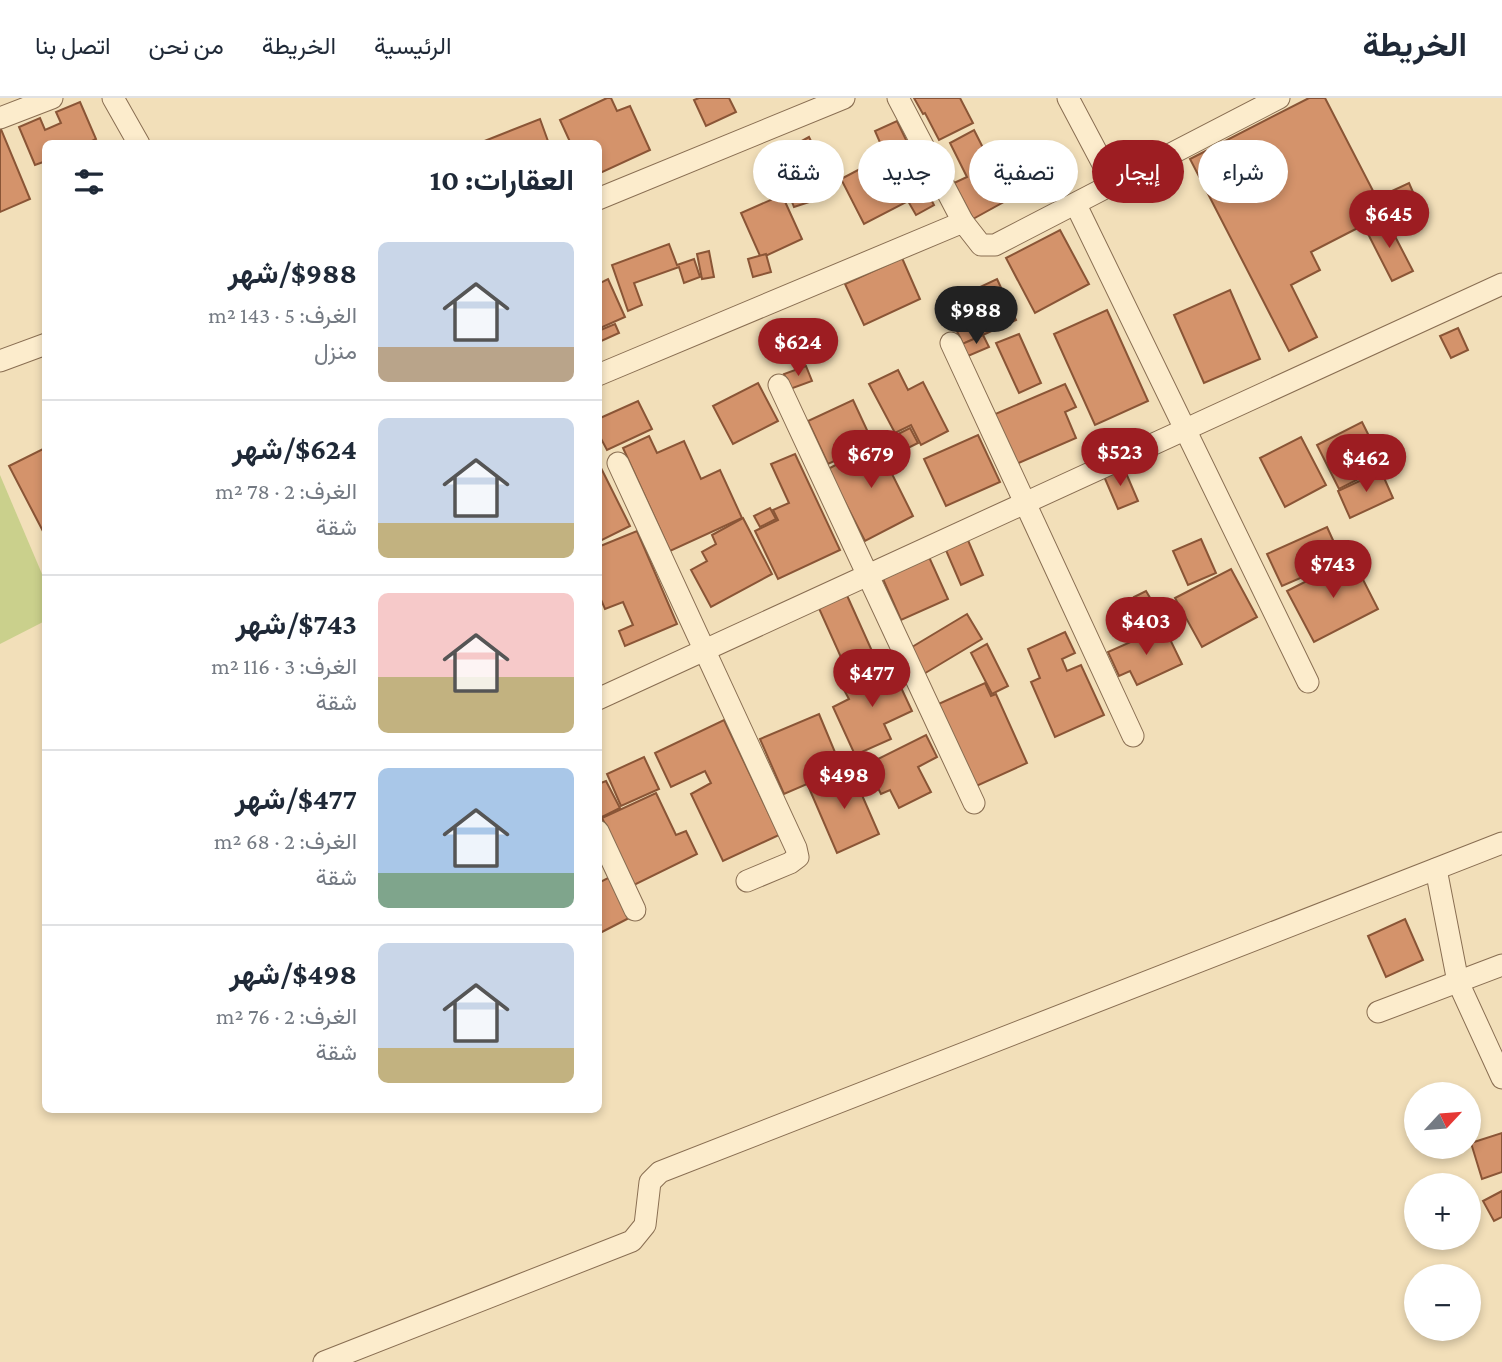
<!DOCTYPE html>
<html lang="ar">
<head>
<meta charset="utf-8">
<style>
  body { margin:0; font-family:"Crimson Pro",Vazirmatn,serif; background:#f6f6f7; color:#1f2937; direction:rtl; height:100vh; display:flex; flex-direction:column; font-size:26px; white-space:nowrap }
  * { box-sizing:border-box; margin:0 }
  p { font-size:23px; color:#747a83 }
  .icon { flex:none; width:38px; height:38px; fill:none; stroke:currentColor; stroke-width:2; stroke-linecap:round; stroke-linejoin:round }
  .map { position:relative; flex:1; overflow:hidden; direction:ltr }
  .sheet { position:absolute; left:42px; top:42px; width:560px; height:973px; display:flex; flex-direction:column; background:#fff; border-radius:10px; box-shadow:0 4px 10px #0003; direction:rtl }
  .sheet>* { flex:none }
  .top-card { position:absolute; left:623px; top:42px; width:665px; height:63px; direction:rtl; display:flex; gap:14px }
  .needle { width:46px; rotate:64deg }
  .buttons { position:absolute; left:1404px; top:984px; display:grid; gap:14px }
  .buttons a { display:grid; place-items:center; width:77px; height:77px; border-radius:50%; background:#fff; box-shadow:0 4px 10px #0003; font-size:35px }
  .price { position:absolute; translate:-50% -60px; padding:0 16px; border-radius:24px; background:#9d1d22; color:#fff; font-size:23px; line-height:46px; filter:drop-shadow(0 2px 4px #0008) }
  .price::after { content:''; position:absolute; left:50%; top:42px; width:21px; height:16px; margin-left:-10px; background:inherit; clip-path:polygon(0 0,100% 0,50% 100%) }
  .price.current { background:#222; color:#fff }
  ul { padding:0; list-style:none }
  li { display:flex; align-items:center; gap:21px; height:175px; padding:0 28px }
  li+li { border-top:2px solid #e0e1e3 }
  li span { display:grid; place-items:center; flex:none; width:196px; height:140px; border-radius:10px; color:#555 }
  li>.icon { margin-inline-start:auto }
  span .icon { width:84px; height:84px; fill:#fffc; stroke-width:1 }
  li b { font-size:30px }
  h2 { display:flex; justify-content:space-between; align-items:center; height:84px; padding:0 28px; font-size:30px }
  .chip { padding:0 24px; border-radius:32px; background:#fff; box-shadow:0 4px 10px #0003; font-size:24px; line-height:63px }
  .chip.current { background:#9d1d22; color:#fff }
  header { display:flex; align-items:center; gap:42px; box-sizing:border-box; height:98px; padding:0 35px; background:#fff; border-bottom:2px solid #e0e1e3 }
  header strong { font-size:33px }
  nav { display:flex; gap:38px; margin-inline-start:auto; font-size:24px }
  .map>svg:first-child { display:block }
  .green { fill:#cad08c }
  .building { fill:#d4936b; stroke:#8a5536; stroke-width:2 }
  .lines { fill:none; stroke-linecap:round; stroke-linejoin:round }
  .street-casing { stroke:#896e52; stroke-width:23 }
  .street { stroke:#fceccc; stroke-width:21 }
</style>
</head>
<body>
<header>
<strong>الخريطة</strong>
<nav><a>الرئيسية</a><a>الخريطة</a><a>من نحن</a><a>اتصل بنا</a></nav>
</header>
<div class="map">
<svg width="1502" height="1264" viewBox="0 0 1502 1264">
  <rect width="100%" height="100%" fill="#f2dfb9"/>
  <polygon class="green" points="0,377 45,483 45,523 0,546"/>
  <g class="building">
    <polygon points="607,0 611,0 617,13 630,8 650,52 598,76 598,46 571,46 560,22"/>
    <polygon points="699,0 729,0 736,14 706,28 694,2"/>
    <polygon points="914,0 960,0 973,25 939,42 925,15 923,16"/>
    <polygon points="1309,0 1325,0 1385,116 1311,154 1320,172 1291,187 1317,239 1289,253 1190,61"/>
    <polygon points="80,4 96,41 86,46 46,46 46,63 35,67 19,29 40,20 45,32 61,25 56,14"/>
    <polygon points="540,21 549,46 477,46"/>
    <polygon points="897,23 908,46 885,56 875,33"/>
    <polygon points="0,29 30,101 0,114"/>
    <polygon points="974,32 1009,101 973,121 954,85 967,79 950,45"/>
    <polygon points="809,39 820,62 800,72 789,50"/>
    <polygon points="896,52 899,57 906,54 934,107 916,117 908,103 864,126 841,81"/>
    <polygon points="806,84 812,103 794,109 787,91"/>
    <polygon points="1409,85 1422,115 1393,127 1381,98"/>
    <polygon points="782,97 802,141 761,160 741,115"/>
    <polygon points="1386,121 1413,173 1392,183 1366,132"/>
    <polygon points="1060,132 1089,186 1035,215 1006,160"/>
    <polygon points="669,146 677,167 694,161 700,179 684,185 679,169 634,185 642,207 628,213 612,167"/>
    <polygon points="709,153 714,179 702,181 697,156"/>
    <polygon points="766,156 771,174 753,179 748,161"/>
    <polygon points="902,160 920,201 864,227 845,186"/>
    <polygon points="608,181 625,219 598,231 598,186"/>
    <polygon points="997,181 1016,222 963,246 944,206"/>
    <polygon points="1230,192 1260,261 1204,285 1174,217"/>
    <polygon points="1107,212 1148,303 1095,327 1054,236"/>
    <polygon points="615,226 619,235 599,244 598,233"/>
    <polygon points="1458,230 1468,252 1451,260 1440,238"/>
    <polygon points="1019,236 1041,285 1019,295 996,245"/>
    <polygon points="983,237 989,249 968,258 962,246"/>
    <polygon points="806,268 812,283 790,291 784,276"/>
    <polygon points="898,272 908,292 923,284 948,333 921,347 911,327 895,335 869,286"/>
    <polygon points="758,285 778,323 733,346 713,308"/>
    <polygon points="1065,286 1076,309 1065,314 1076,340 1014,367 993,317"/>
    <polygon points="853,302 873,345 828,366 808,323"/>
    <polygon points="638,303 652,331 607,352 598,335 598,321"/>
    <polygon points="1362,324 1384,368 1339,391 1317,347"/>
    <polygon points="910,330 918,345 904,352 896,337"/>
    <polygon points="978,337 1000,384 946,408 924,361"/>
    <polygon points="649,338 657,355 684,343 701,381 720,372 742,420 670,453 623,350"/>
    <polygon points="1301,339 1326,387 1285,409 1260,360"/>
    <polygon points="885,341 896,361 887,366 913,418 865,443 828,371"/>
    <polygon points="43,351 46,356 46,439 9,368"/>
    <polygon points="795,356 840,452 778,481 755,433 778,422 773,412 789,405 771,366"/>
    <polygon points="1123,368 1138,403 1118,411 1103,376"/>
    <polygon points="601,370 630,428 598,444 598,372"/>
    <polygon points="1381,373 1393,400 1350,420 1338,393"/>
    <polygon points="770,410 776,421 760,429 754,418"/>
    <polygon points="743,420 772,476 711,509 691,472 707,463 702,454 716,446 712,437"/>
    <polygon points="1327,429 1342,462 1282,488 1267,456"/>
    <polygon points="637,433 677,526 625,548 619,533 633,527 623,504 605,511 598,495 598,449"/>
    <polygon points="967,440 983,477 961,487 945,450"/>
    <polygon points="1201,441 1216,475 1188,487 1173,453"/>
    <polygon points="929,459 948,501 901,522 883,481"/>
    <polygon points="1352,460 1378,511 1314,544 1287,493"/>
    <polygon points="1231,471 1257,519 1202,549 1175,500"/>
    <polygon points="845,493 872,553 844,566 817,506"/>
    <polygon points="1146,493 1156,510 1144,517 1134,499"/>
    <polygon points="967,516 982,541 922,577 907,552"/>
    <polygon points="1164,529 1182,566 1137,587 1130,573 1119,578 1108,554"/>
    <polygon points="1065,534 1075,555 1062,561 1067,573 1081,567 1104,617 1055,639 1031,584 1040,580 1028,551"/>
    <polygon points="987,546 1008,588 992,596 971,555"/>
    <polygon points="891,568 912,613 884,626 891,641 855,657 833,609 849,601 843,590"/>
    <polygon points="985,585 991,598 996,596 1027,665 972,690 934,608"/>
    <polygon points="819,616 842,671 784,696 760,641"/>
    <polygon points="724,622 779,737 723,763 691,696 711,685 705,673 671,689 655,655"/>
    <polygon points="926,637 937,659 918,669 931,694 899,710 890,692 881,696 866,667"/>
    <polygon points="644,659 659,691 621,708 607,676"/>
    <polygon points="864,671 871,685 861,689 854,675"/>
    <polygon points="851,672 879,736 837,755 809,690"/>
    <polygon points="606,683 620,710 602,719 598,713 598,686"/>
    <polygon points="656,695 676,737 686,733 697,756 634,787 602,720"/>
    <polygon points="610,779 631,819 598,836 598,785"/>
    <polygon points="1405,821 1423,862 1386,879 1368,838"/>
    <polygon points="1502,1035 1502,1074 1482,1081 1471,1045"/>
    <polygon points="1502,1093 1502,1119 1494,1123 1483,1103"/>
  </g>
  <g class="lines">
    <defs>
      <g id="street">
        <polyline points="113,0 139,46"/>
        <polyline points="898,0 963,124"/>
        <polyline points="1068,0 1114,87"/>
        <polyline points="0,20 52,0"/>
        <polyline points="598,101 844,0"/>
        <polyline points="1076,107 1308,584"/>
        <polyline points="951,245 1133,638"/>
        <polyline points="0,263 46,246"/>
        <polyline points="598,277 963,124 981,147 995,147 1279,0"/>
        <polyline points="779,287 974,705"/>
        <polyline points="618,365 796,750 798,759 790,765 747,783"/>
        <polyline points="598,601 1502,186"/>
        <polyline points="598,733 635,812"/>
        <polyline points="1436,771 1458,884 1502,980"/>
        <polyline points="1378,914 1502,867"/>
        <polyline points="324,1264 632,1143 645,1127 650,1084 660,1074 1502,745"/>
      </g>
    </defs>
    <use href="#street" class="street-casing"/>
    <use href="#street" class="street"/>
  </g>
</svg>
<div class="buttons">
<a><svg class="needle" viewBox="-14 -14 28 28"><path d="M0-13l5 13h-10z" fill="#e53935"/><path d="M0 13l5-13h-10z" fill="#747a83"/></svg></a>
<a>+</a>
<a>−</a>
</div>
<b class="price" style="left:1389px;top:152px">$645</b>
<b class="price current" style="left:976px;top:248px">$988</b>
<b class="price" style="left:798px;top:280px">$624</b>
<b class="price" style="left:1120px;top:390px">$523</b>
<b class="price" style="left:871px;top:392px">$679</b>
<b class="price" style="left:1366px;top:396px">$462</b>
<b class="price" style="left:1333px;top:502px">$743</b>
<b class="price" style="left:1146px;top:559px">$403</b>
<b class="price" style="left:872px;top:611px">$477</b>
<b class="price" style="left:844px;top:713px">$498</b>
<div class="top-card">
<a class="chip">شراء</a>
<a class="chip current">إيجار</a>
<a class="chip">تصفية</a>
<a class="chip">جديد</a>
<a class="chip">شقة</a>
</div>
<section class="sheet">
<h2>العقارات: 10<svg class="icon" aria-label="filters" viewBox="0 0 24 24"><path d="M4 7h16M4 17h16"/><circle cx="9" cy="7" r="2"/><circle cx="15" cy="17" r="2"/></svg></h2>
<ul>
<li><span style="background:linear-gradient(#c9d6e8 75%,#b9a48a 0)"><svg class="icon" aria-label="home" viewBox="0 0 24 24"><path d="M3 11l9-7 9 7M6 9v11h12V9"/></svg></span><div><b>$988/شهر</b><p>الغرف: 5 · 143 m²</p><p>منزل</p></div></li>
<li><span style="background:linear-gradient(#c9d6e8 75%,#c2b280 0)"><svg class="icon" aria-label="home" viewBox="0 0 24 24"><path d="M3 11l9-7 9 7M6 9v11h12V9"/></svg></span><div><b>$624/شهر</b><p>الغرف: 2 · 78 m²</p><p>شقة</p></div></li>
<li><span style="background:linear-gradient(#f6c9c9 60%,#c2b280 0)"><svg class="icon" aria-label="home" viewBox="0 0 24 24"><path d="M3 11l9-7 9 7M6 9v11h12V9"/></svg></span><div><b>$743/شهر</b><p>الغرف: 3 · 116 m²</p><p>شقة</p></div></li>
<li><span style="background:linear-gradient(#a9c7e8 75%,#7fa58c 0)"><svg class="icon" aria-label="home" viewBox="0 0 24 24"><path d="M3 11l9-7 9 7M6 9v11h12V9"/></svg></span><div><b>$477/شهر</b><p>الغرف: 2 · 68 m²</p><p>شقة</p></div></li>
<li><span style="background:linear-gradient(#c9d6e8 75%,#c2b280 0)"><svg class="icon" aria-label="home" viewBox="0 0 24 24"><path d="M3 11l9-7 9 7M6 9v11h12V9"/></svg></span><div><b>$498/شهر</b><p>الغرف: 2 · 76 m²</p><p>شقة</p></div></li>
</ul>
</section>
</div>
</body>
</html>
